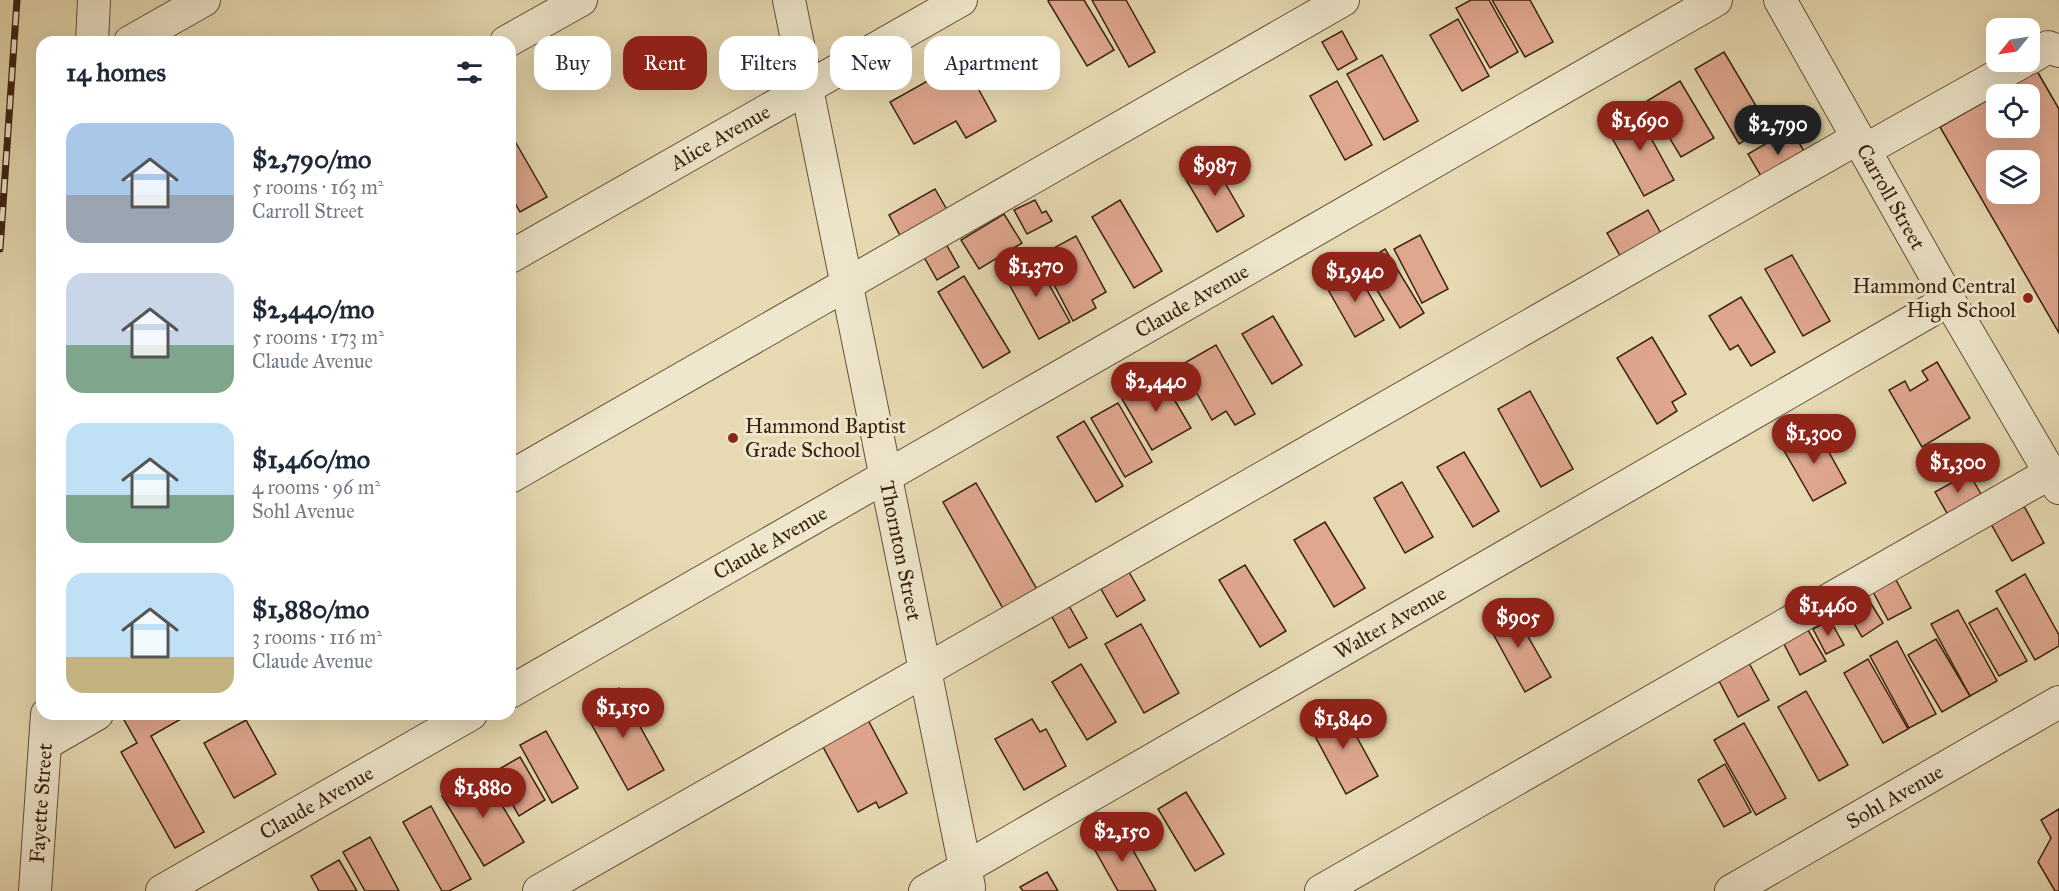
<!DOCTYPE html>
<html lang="en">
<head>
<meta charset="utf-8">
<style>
  body { margin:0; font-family:"IM FELL Great Primer",serif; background:#f2f2f3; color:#1f2937; height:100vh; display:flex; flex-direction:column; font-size:22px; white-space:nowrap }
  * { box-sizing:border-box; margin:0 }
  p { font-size:20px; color:#747a83 }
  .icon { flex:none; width:33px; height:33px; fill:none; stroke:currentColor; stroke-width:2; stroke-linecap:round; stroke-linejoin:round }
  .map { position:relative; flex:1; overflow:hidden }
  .drawer { position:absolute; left:36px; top:36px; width:480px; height:684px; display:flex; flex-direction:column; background:#fff; border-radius:18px; box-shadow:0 6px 24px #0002 }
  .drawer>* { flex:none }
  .top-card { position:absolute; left:534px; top:36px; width:570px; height:54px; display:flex; gap:12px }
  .needle { width:39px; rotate:240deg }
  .tools { position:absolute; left:1986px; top:18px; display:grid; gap:12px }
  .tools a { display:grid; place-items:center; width:54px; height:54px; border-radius:12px; background:#fff; box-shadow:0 6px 24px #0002; font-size:30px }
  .price { position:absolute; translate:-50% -51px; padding:0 14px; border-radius:21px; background:#8f2418; color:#fff; font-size:20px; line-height:39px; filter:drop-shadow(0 2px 3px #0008) }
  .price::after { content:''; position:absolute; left:50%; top:36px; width:18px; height:14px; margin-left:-9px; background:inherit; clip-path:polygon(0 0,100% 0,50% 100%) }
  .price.active { background:#222; color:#fff }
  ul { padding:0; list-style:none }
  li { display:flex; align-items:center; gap:18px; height:150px; padding:0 30px }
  li span { display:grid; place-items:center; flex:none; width:168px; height:120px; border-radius:18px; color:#555 }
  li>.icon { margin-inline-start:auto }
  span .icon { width:72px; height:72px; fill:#fffc; stroke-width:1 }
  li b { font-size:26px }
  h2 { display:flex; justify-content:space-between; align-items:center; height:72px; padding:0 30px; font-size:26px }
  .chip { padding:0 21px; border-radius:18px; background:#fff; box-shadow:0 6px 24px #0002; font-size:21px; line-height:54px }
  .chip.active { background:#8f2418; color:#fff }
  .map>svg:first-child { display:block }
  .building { fill:#e0a78f; stroke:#392210; stroke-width:1.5; fill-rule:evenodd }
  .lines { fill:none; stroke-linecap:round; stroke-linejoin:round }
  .minor-casing { stroke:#645038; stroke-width:34 }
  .minor { stroke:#efe7cd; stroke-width:32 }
  .rail-casing { stroke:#392210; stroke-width:7 }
  .rail { stroke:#efe7cd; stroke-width:4.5; stroke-dasharray:14; stroke-linecap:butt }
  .poi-dot { fill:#8f2418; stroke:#efe7cd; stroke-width:2 }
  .labels { text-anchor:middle; stroke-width:6; stroke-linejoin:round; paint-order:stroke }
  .street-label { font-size:21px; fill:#392210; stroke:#efe7cd }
  .poi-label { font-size:21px; fill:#392210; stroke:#efe7cd; text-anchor:end }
</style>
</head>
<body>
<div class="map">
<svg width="2059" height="891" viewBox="0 0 2059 891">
  <rect width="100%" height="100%" fill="#e7dab2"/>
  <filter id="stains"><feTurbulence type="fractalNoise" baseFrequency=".00333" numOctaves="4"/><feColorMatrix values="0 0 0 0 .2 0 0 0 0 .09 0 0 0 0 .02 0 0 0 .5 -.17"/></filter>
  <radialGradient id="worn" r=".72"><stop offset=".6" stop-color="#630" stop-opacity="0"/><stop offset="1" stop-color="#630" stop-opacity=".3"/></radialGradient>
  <g class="building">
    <polygon points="1050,0 1084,0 1114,50 1087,66 1048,1"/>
    <polygon points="1092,0 1126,0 1155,52 1129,67"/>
    <polygon points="1471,0 1489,0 1518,52 1490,68 1456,8"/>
    <polygon points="1492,0 1530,0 1553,42 1525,57"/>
    <polygon points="1458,19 1489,76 1462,91 1430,35"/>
    <polygon points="1342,31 1357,59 1338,70 1322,42"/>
    <polygon points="1724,52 1768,126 1739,144 1695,69"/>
    <polygon points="1382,55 1418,121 1384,140 1347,74"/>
    <polygon points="963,61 996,121 966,138 956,121 914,144 890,102"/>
    <path d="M2037,71L2059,109V333L1940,127L1996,95V128H2030V94H1997ZM1996,160H2030V194H1996Z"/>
    <polygon points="1337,81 1372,145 1345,160 1310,96"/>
    <polygon points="1680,81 1714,138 1681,157 1647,101"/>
    <polygon points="1635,109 1674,180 1644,196 1605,125"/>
    <polygon points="1791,129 1808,158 1765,183 1748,154"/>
    <polygon points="516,143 547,197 520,212 510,194 510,146"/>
    <polygon points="1213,162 1244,216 1217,232 1185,178"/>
    <polygon points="935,189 950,215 903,241 889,215"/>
    <polygon points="1035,200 1042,213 1046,211 1052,221 1027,234 1014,210"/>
    <polygon points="1120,200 1162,271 1134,288 1092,217"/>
    <polygon points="1648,210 1663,237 1622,259 1607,233"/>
    <polygon points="1004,214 1022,243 979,269 961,240"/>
    <polygon points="1420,235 1448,289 1422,303 1394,249"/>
    <polygon points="1076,236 1106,292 1092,300 1096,308 1073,321 1039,256"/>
    <polygon points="946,244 959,267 937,280 924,257"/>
    <polygon points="1385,249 1424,313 1400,328 1361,264"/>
    <polygon points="1792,255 1830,321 1803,336 1765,269"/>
    <polygon points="1033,256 1070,322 1039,339 1003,273"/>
    <polygon points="1355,269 1384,320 1355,337 1326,286"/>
    <polygon points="964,276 1010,352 983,368 938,292"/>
    <polygon points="1741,297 1775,352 1751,366 1738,345 1730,350 1709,316"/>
    <polygon points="1273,316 1302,365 1272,384 1242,334"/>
    <polygon points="1652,337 1686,394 1672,402 1677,411 1657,424 1617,358"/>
    <polygon points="1216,345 1255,414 1235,425 1226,411 1212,420 1181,365"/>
    <polygon points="1937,362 1970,418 1922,447 1889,390 1905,381 1910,391 1928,380 1922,371"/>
    <polygon points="1161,377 1191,428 1152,450 1122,399"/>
    <polygon points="1530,391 1573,469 1541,487 1498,409"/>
    <polygon points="1118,403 1152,462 1125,477 1091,418"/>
    <polygon points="1084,421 1123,486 1096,502 1057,437"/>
    <polygon points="1816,429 1846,483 1813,501 1782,447"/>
    <polygon points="1464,452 1499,511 1473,527 1437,467"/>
    <polygon points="1969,473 1982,496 1948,515 1935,492"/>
    <polygon points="1402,482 1433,537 1405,553 1374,498"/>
    <polygon points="976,483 1039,593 1005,612 943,502"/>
    <polygon points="2024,506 2044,543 2012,561 1991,524"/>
    <polygon points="1325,522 1365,588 1334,607 1294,540"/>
    <polygon points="1245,565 1286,631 1260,647 1219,580"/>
    <polygon points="1129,572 1145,600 1117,617 1101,589"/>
    <polygon points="2025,574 2059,635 2059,646 2035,660 1996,591"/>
    <polygon points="1895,578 1911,608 1888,620 1872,590"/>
    <polygon points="1870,602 1883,623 1862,637 1849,615"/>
    <polygon points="1068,604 1087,638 1069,648 1050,613"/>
    <polygon points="1510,605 1551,677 1525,692 1485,619"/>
    <polygon points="1997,608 2027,661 1999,676 1969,623"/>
    <polygon points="1958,610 1997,681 1970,696 1931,624"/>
    <polygon points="1830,620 1844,645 1826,654 1813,629"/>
    <polygon points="1141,624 1179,693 1144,713 1105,644"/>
    <polygon points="1808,630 1826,661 1800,675 1784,644"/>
    <polygon points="1936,639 1970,696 1942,712 1908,655"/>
    <polygon points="1897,641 1936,714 1909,728 1870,656"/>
    <polygon points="1868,659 1908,729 1883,743 1844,673"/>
    <polygon points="1749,663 1769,700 1738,717 1718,679"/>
    <polygon points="1081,664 1116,722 1087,740 1052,682"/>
    <polygon points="619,688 664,770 628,790 583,709"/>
    <polygon points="1806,691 1848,765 1819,781 1778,707"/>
    <polygon points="1340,706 1378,776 1346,794 1308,723"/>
    <polygon points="130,714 178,714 181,719 151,736 204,832 175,848 121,752 137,743 123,718"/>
    <polygon points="1032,719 1040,732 1046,729 1066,766 1024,790 995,739"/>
    <polygon points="246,720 276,774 234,798 204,743"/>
    <polygon points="868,720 907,793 879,808 876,802 858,812 822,745"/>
    <polygon points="1744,723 1786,798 1756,815 1714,740"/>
    <polygon points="546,731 578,788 552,803 520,745"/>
    <polygon points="520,757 545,800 519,816 494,772"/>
    <polygon points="1725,764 1751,812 1724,827 1698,780"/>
    <polygon points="482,772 524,842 484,866 442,796"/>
    <polygon points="1186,792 1224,854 1195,871 1158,809"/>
    <polygon points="431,806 471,879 449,891 442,891 403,822"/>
    <polygon points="2059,809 2059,891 2055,891 2038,862 2051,838 2041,820"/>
    <polygon points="1120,827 1156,891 1118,891 1091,843"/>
    <polygon points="370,837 399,891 365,891 343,852"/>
    <polygon points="339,860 357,891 319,891 311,876"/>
    <polygon points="1047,872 1058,891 1023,891 1020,887"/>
  </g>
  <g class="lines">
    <defs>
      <g id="minor">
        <path id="s1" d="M789,0L969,887"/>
        <path id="s2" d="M1780,0L1949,300L2059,488"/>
        <polyline points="92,42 94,0"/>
        <polyline points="130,42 204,0"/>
        <polyline points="506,42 581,0"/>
        <polyline points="2030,58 2048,47 2059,51"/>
        <polyline points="1865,150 2022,62"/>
        <path id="s3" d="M510,257L961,0"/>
        <polyline points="510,477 1343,0"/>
        <path id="s4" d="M510,692L1716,0"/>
        <polyline points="45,744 97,714"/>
        <path id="s5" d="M35,891L47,714"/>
        <path id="s6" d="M162,891L471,714"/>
        <polyline points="539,891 1858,138"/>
        <path id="s7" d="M925,891L1949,300"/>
        <polyline points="1321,891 2050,473"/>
        <path id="s8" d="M1731,891L2059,702"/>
      </g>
    </defs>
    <use href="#minor" class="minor-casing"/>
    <use href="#minor" class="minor"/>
    <defs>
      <polyline id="rail" points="0,249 17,0"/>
    </defs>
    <use href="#rail" class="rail-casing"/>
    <use href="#rail" class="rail"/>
  </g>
  <g class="poi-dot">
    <circle cx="2028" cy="298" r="6"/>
    <circle cx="733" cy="438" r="6"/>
  </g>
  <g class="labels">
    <g class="street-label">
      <text dy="7" stroke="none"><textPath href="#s3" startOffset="242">Alice Avenue</textPath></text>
      <text dy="7" stroke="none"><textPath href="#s2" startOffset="226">Carroll Street</textPath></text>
      <text dy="7" stroke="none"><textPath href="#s4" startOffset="786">Claude Avenue</textPath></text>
      <text dy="7" stroke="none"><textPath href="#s4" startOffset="300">Claude Avenue</textPath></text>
      <text dy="7" stroke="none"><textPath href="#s1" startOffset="562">Thornton Street</textPath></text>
      <text dy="7" stroke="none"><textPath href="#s7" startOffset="537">Walter Avenue</textPath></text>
      <text dy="7" stroke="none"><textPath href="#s8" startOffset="189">Sohl Avenue</textPath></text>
      <text dy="7" stroke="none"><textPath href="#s5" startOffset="88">Fayette Street</textPath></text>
      <text dy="7" stroke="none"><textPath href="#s6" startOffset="178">Claude Avenue</textPath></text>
    </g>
    <g class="poi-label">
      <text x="2016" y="293">Hammond Central<tspan x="2016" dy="24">High School</tspan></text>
      <text x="745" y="433" text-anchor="start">Hammond Baptist<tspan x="745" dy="24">Grade School</tspan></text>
    </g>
  </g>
  <rect width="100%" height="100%" filter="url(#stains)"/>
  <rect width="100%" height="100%" fill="url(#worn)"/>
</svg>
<div class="tools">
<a><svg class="needle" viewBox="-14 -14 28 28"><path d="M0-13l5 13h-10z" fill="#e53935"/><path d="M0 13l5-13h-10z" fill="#747a83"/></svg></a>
<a><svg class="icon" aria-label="locate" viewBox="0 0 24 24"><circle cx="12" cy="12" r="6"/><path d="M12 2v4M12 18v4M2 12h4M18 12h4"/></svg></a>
<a><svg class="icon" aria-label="layers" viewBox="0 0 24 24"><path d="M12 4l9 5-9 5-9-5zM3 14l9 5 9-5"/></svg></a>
</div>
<b class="price" style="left:1640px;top:152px">$1,690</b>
<b class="price active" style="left:1778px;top:156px">$2,790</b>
<b class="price" style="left:1215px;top:197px">$987</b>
<b class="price" style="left:1036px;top:298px">$1,370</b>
<b class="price" style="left:1355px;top:303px">$1,940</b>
<b class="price" style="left:1156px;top:413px">$2,440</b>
<b class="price" style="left:1814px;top:465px">$1,300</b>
<b class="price" style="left:1958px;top:494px">$1,300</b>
<b class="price" style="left:1828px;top:637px">$1,460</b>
<b class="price" style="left:1518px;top:649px">$905</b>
<b class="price" style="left:623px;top:739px">$1,150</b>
<b class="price" style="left:1343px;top:750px">$1,840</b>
<b class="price" style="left:483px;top:819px">$1,880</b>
<b class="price" style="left:1122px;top:863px">$2,150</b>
<div class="top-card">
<a class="chip">Buy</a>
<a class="chip active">Rent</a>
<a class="chip">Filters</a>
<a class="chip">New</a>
<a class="chip">Apartment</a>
</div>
<section class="drawer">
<h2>14 homes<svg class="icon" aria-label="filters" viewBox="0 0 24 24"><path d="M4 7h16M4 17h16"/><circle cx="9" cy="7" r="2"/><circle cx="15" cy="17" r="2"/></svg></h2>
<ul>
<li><span style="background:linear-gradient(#a9c7e8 60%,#9aa5b1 0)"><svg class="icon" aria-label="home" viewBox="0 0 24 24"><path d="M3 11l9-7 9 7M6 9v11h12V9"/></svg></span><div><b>$2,790/mo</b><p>5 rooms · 163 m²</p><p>Carroll Street</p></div></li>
<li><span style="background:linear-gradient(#c9d6e8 60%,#7fa58c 0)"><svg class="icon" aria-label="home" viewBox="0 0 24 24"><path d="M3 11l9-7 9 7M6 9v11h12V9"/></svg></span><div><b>$2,440/mo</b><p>5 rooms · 173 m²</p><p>Claude Avenue</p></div></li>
<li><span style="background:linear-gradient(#bfe0f5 60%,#7fa58c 0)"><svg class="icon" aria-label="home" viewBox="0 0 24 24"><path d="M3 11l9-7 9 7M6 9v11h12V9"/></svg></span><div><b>$1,460/mo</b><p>4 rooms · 96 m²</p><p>Sohl Avenue</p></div></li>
<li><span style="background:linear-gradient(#bfe0f5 70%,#c2b280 0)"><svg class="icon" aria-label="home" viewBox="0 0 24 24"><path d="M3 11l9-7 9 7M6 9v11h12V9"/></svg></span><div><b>$1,880/mo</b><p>3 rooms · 116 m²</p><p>Claude Avenue</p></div></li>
</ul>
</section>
</div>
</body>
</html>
